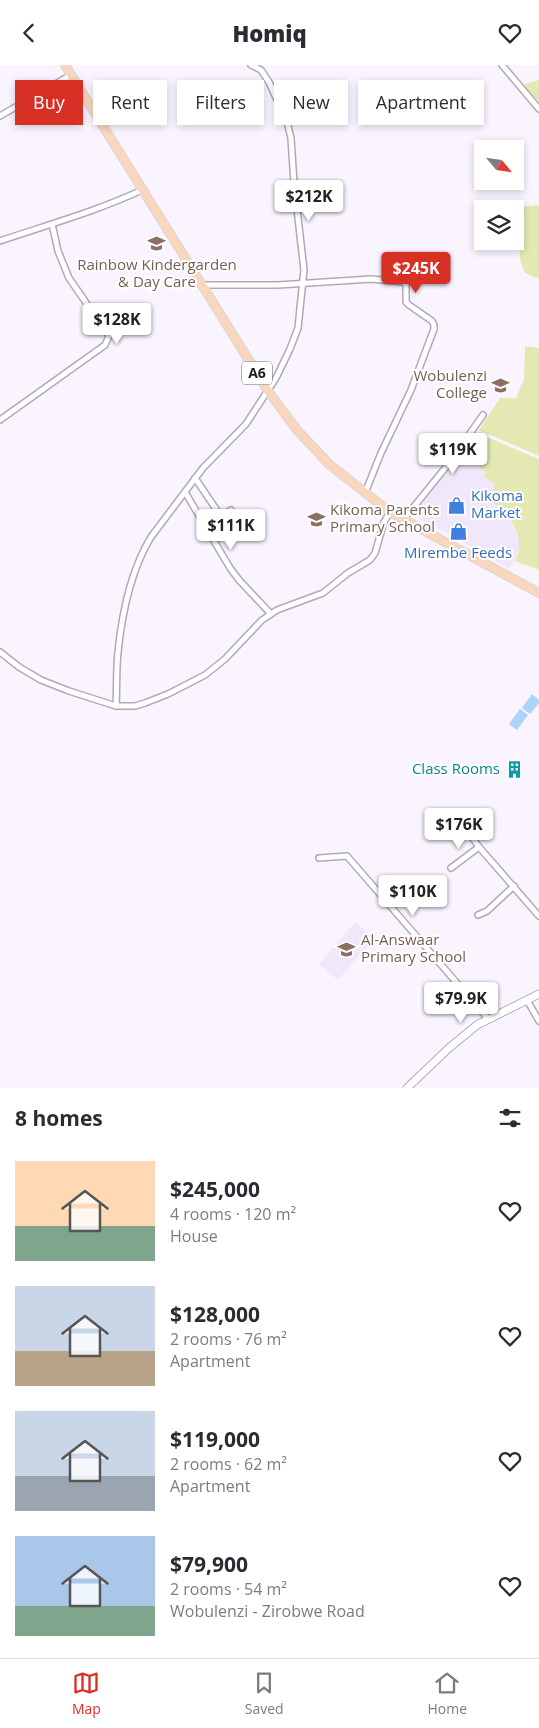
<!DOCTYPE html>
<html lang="en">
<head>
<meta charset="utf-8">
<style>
  body { margin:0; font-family:"Open Sans",sans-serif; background:#f2f2f3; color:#2b2b33; height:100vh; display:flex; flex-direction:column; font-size:19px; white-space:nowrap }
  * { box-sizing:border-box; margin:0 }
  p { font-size:16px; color:#7c7c81 }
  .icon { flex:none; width:28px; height:28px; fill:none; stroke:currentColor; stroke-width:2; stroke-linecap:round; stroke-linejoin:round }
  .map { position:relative; height:1023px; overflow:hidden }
  .side { display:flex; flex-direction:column; background:#fff; flex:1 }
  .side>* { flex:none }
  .hud { position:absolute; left:15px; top:15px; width:510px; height:45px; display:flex; gap:10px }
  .needle { width:32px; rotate:119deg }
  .fabs { position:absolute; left:474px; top:75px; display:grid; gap:10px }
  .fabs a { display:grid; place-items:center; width:50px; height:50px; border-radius:0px; background:#fff; box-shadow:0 2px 8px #0003; font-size:25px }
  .price { position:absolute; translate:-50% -42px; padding:0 11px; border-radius:5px; background:#fff; color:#222; font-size:16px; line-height:32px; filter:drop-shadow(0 1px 2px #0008) }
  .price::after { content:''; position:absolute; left:50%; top:30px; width:15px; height:11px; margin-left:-8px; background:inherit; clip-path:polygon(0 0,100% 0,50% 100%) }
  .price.current { background:#d93025; color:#fff }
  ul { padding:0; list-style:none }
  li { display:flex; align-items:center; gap:15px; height:125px; padding:0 15px }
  li span { display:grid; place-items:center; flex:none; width:140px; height:100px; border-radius:0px; color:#555 }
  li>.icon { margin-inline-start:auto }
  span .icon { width:60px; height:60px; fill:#fffc; stroke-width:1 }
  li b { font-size:21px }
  h2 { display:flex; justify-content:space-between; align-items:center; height:60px; padding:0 15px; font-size:21px }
  .tag { padding:0 18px; border-radius:0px; background:#fff; box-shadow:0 2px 8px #0003; font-size:18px; line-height:45px }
  .tag.current { background:#d93025; color:#fff }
  header { display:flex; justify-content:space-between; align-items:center; height:65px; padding:0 15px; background:#fff; font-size:22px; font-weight:800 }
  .tabs { display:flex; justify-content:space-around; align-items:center; height:70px; border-top:1px solid #e1e1e2; background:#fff; font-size:14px; color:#7c7c81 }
  .tabs a { display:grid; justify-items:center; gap:2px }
  .tabs .current { color:#d93025 }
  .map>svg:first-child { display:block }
  .built { fill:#f1e7fb }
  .green { fill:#e4e8b2 }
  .water { fill:#aad4fa }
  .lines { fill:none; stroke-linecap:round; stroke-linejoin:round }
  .street-casing { stroke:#b0aab6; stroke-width:8 }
  .secondary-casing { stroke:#b0aab6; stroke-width:9 }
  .primary-casing { stroke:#d7d6d7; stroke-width:10 }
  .street { stroke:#fff; stroke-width:5 }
  .secondary { stroke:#fff; stroke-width:7 }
  .primary { stroke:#fad7bc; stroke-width:8 }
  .labels { text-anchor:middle; stroke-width:4; stroke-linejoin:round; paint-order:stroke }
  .shield { fill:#fff; stroke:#636264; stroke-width:1 }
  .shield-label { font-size:14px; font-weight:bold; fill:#201e22 }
  .education-label { font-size:15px; fill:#785e54; stroke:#fff; text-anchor:start }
  .shop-label { font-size:15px; fill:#366cbe; stroke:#fff; text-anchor:start }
  .culture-label { font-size:15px; fill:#0d838f; stroke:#fff; text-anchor:end }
</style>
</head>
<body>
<header><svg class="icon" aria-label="back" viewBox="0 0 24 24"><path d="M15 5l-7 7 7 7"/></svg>Homiq<svg class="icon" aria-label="heart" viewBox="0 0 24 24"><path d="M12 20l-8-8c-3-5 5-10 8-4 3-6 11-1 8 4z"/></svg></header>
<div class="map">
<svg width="539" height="1023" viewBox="0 0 539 1023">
  <rect width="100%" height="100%" fill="#f9f4ff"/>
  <g class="built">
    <polygon points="457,392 472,398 484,407 484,412 496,418 489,437 504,442 520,477 520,485 510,504 410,448"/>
    <polygon points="355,857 368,868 362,875 368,880 338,915 319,899"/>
  </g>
  <g class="green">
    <polygon points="539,15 539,37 523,20"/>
    <polygon points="539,140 539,214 525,208 520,194 519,142"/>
    <polygon points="525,281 539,283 539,391 479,365 500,333 516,333 524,314"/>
    <path d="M477,368L539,394V505L515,496C526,477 513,460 504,442L489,437L495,418L484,412L485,407L472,397L457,392Z"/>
  </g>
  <g class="water">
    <polygon points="532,629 539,635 539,638 530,649 522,643"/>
    <polygon points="520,644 528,650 517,665 509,659"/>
  </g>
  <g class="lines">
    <defs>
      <g id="street">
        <polyline points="502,0 539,44"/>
        <polyline points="0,51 71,10"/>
        <path d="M0,176C47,160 97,146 142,125"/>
        <polyline points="201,220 278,220 371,214 403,217 406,219 406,237 409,240 432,256 434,260 434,264 411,325 381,388 365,428"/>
        <polyline points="0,355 105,280 109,271 69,213 58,186 52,159"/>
        <polyline points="195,413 218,447 224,449 231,445"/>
        <polyline points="185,427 230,503 239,515 271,549"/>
        <polyline points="403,455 446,402 483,350"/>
        <polyline points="0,587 19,602 41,615 69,626 116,641 135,641 145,638 168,629 205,610 225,594 262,555 277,545 323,528 348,508 370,495 375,488 384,457 390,447"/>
        <path d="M116,641C117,623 116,605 118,587C122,548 131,505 151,472L203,403L246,359L276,313L290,284L298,263L304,205L294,118L291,73L287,57L269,17L261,5L251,0"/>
        <polyline points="459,754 479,782 539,851"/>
        <polyline points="319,793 347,791 488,954"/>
        <polyline points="451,803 479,782"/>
        <polyline points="478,850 487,846 514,821"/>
        <polyline points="527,935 539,956"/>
      </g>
      <polyline id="secondary" points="407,1023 449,983 477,960 539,929"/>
      <polyline id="primary" points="65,0 268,326 297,365 330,400 390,447 539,528"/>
    </defs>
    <use href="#street" class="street-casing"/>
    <use href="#secondary" class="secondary-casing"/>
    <use href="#primary" class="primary-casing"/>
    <use href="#street" class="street"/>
    <use href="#secondary" class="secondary"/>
    <use href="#primary" class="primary"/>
  </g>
  <defs>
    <symbol id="school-bare" viewBox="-9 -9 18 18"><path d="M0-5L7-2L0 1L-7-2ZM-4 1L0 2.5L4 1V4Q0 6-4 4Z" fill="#8d6e63" stroke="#fff" stroke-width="2.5" paint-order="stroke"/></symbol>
    <symbol id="shop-bare" viewBox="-9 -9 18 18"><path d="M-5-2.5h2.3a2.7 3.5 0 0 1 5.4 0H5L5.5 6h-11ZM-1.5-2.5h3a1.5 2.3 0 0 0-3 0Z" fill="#3f7fe0" stroke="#fff" stroke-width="2.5" paint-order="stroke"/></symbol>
    <symbol id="building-bare" viewBox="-9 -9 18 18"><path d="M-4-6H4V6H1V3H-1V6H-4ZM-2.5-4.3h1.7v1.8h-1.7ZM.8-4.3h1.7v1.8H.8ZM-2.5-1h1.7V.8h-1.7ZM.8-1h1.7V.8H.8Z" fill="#0f9aa8" stroke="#fff" stroke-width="2.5" paint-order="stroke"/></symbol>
  </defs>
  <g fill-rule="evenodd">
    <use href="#school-bare" x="144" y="166" width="25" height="25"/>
    <use href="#school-bare" x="488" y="308" width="25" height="25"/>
    <use href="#shop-bare" x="444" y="428" width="25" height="25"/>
    <use href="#school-bare" x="304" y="442" width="25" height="25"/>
    <use href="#shop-bare" x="446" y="454" width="25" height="25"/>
    <use href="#building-bare" x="502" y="692" width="25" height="25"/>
    <use href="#school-bare" x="334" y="872" width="25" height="25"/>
  </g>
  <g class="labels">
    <rect class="shield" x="242" y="296.5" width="30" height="23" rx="4"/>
    <g class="shield-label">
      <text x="257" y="313">A6</text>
    </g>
    <g class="education-label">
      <text x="157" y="205" text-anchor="middle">Rainbow Kindergarden<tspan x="157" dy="17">&amp; Day Care</tspan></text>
      <text x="487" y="316" text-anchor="end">Wobulenzi<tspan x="487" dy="17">College</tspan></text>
      <text x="330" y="450">Kikoma Parents<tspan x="330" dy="17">Primary School</tspan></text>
      <text x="361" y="880">Al-Answaar<tspan x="361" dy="17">Primary School</tspan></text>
    </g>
    <g class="shop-label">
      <text x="471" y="436">Kikoma<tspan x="471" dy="17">Market</tspan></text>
      <text x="458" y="493" text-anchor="middle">Mirembe Feeds</text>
    </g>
    <g class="culture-label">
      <text x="500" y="709">Class Rooms</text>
    </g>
  </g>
</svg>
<div class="fabs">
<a><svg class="needle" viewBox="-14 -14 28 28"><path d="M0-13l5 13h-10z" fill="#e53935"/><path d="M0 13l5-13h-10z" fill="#7c7c81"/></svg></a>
<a><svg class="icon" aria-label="layers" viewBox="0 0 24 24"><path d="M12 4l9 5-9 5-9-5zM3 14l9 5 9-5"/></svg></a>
</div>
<b class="price" style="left:309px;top:157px">$212K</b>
<b class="price current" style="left:416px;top:229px">$245K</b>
<b class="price" style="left:117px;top:280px">$128K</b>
<b class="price" style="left:453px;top:410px">$119K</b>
<b class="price" style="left:231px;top:486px">$111K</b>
<b class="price" style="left:459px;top:785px">$176K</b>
<b class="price" style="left:413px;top:852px">$110K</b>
<b class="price" style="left:461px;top:959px">$79.9K</b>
<div class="hud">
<a class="tag current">Buy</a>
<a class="tag">Rent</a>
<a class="tag">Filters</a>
<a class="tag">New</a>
<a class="tag">Apartment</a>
</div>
</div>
<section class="side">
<h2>8 homes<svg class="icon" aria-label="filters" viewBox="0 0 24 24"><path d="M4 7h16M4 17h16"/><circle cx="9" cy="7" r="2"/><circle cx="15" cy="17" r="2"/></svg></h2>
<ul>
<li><span style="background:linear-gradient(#ffd9b3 65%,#7fa58c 0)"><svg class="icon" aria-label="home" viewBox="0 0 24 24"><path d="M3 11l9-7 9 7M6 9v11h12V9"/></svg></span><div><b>$245,000</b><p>4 rooms · 120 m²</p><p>House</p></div><svg class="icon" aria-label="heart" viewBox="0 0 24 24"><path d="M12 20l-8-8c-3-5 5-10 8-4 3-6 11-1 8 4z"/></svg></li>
<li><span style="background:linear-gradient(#c9d6e8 65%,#b9a48a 0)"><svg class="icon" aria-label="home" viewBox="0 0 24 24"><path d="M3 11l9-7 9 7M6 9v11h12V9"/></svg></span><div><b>$128,000</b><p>2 rooms · 76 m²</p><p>Apartment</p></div><svg class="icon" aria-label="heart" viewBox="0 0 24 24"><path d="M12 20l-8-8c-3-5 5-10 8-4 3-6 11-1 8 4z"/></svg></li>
<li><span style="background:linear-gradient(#c9d6e8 65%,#9aa5b1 0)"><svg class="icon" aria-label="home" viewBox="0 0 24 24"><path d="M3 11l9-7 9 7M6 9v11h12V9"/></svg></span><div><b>$119,000</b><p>2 rooms · 62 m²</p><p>Apartment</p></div><svg class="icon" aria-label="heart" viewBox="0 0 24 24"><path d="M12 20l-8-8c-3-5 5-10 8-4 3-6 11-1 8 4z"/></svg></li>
<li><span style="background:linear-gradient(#a9c7e8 70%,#7fa58c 0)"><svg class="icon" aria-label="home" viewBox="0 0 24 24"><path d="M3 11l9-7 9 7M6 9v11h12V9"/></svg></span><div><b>$79,900</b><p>2 rooms · 54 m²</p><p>Wobulenzi - Zirobwe Road</p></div><svg class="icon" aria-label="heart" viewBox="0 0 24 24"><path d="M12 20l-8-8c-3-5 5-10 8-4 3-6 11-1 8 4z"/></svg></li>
</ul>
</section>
<nav class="tabs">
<a class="current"><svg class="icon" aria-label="map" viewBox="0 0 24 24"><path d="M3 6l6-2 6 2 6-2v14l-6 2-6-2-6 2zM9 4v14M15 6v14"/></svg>Map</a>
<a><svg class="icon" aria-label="saved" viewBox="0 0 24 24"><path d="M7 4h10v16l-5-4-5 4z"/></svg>Saved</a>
<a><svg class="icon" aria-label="home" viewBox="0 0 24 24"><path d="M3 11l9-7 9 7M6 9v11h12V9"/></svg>Home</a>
</nav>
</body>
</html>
